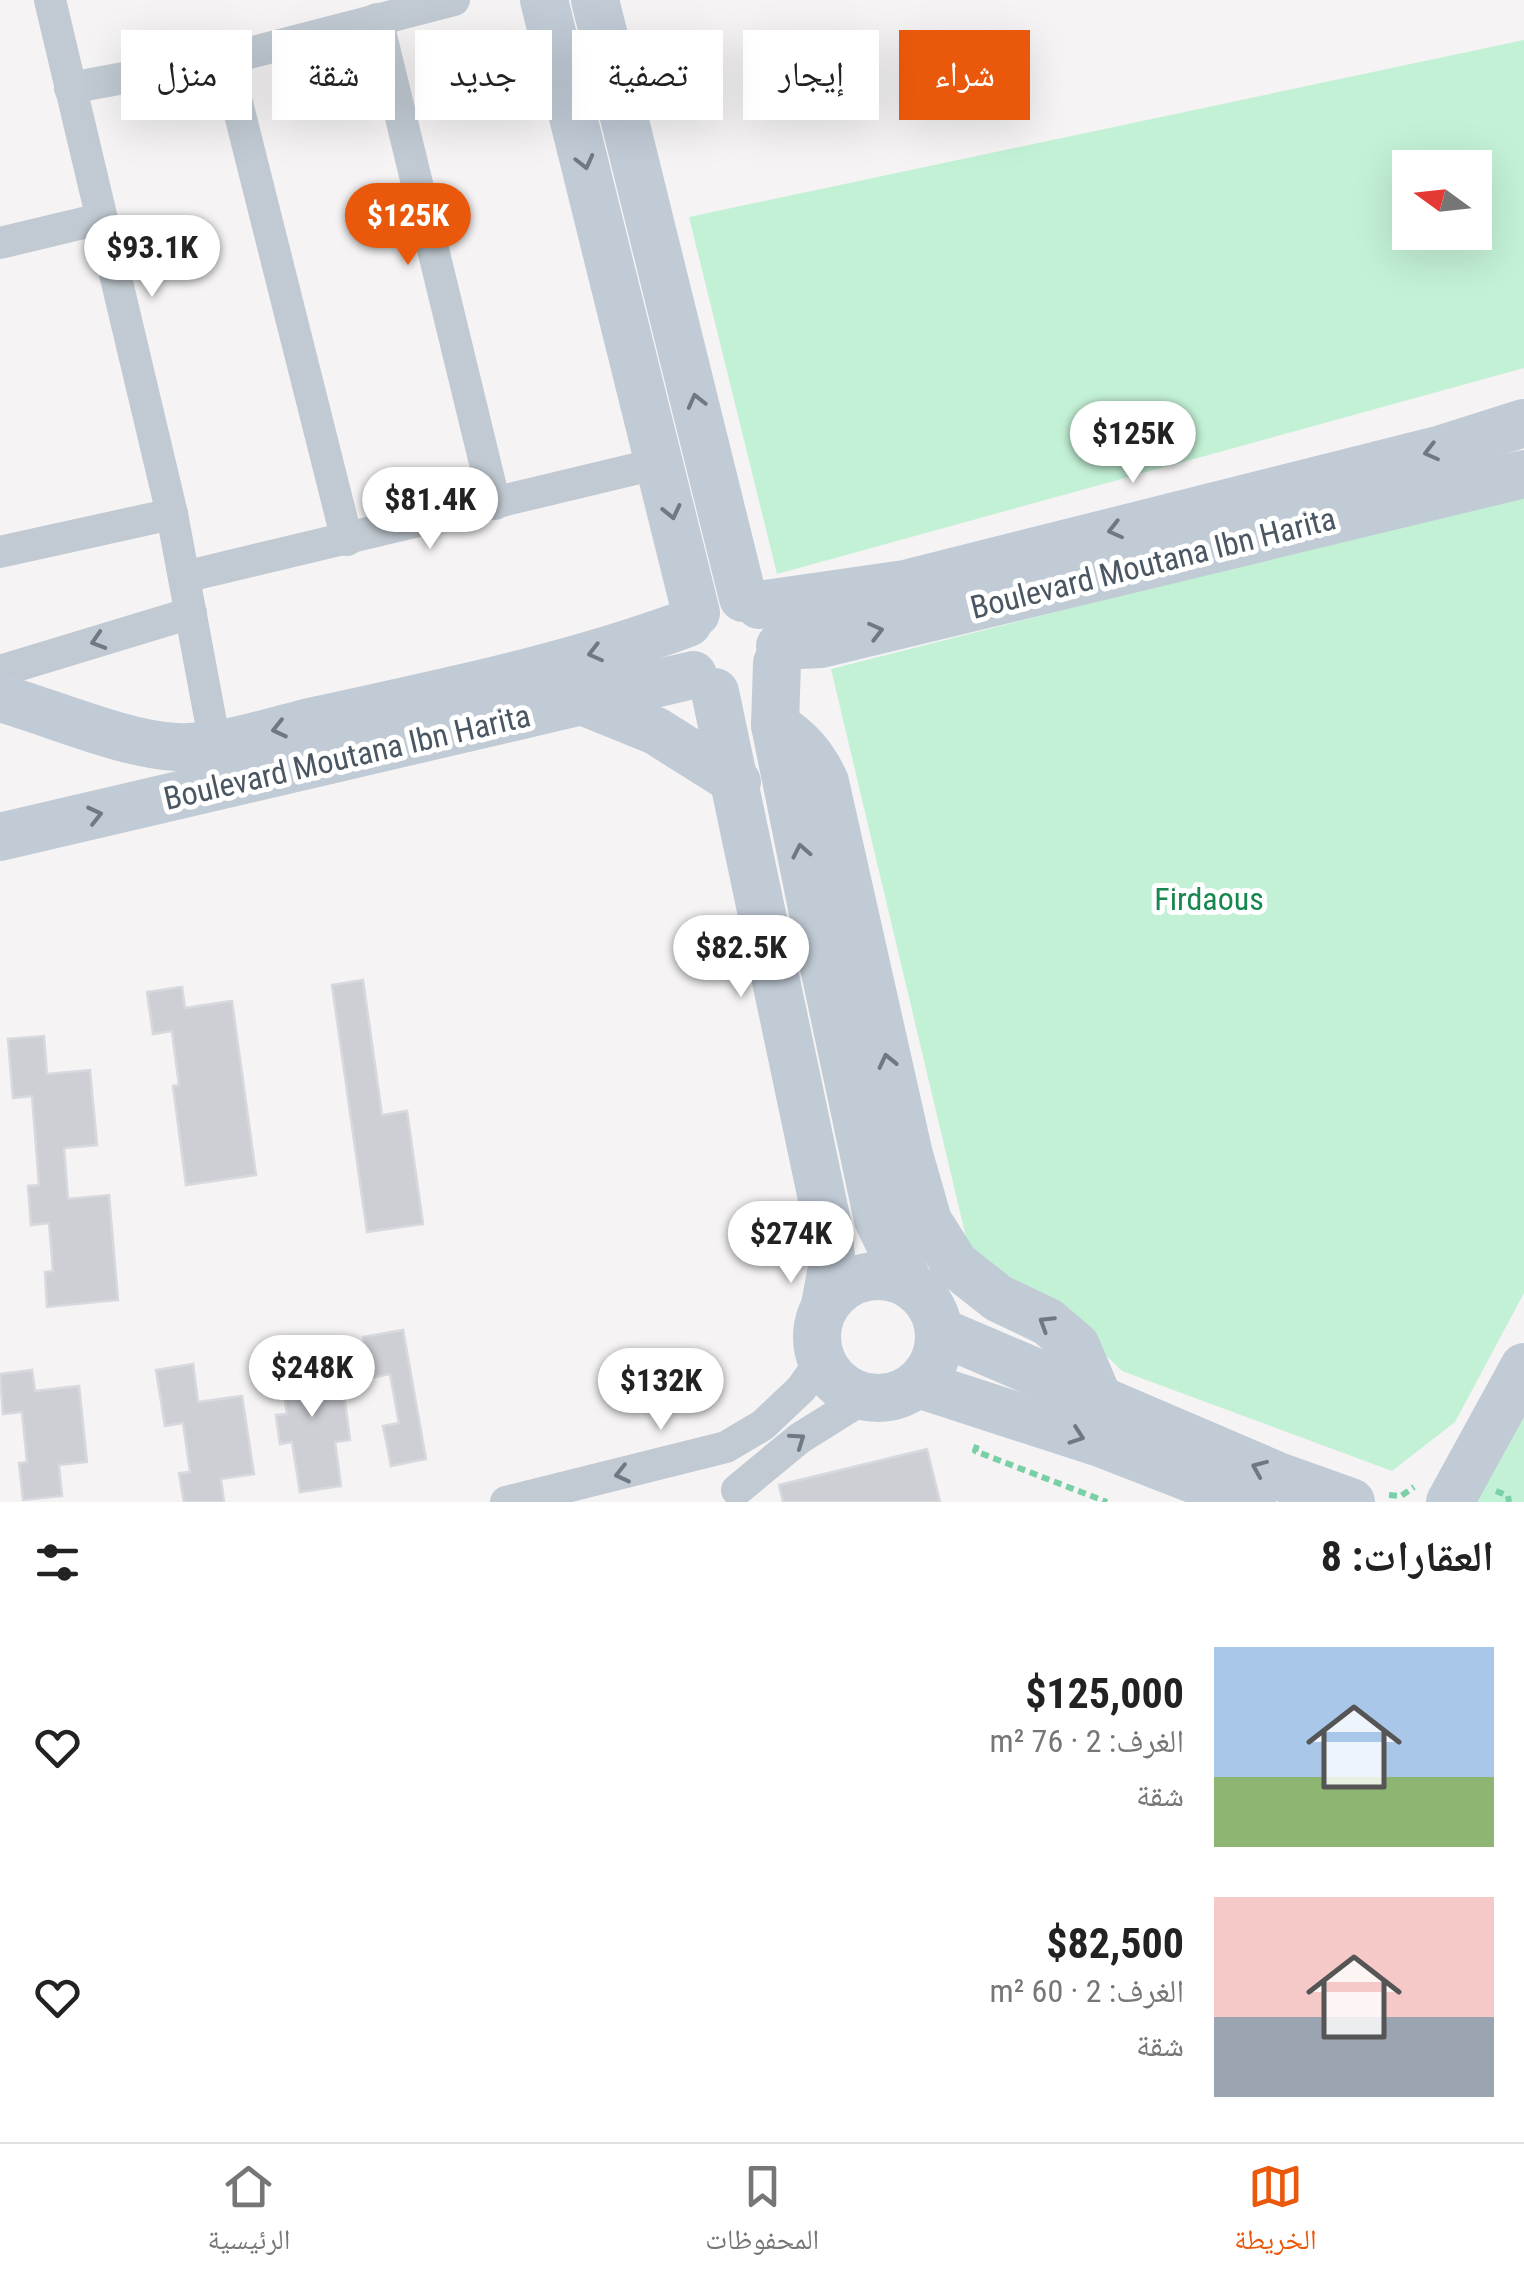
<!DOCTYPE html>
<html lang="ar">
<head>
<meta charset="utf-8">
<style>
  body { margin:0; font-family:"Roboto Condensed","Noto Naskh Arabic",sans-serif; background:#f6f6f6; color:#222; direction:rtl; height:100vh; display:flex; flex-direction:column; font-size:38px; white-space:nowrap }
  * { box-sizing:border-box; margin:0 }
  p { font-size:32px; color:#767676 }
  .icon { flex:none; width:55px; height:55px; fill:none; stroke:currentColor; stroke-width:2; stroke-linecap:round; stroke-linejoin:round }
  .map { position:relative; height:1502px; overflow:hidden; direction:ltr }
  .panel { display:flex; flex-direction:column; background:#fff; flex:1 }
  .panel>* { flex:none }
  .banner { position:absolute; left:30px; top:30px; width:1000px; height:90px; direction:rtl; display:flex; gap:20px }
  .needle { width:65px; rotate:285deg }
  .controls { position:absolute; left:1392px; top:150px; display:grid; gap:20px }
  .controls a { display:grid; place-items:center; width:100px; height:100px; border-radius:0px; background:#fff; box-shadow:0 10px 40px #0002; font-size:50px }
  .price { position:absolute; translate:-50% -85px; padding:0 22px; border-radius:35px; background:#fff; color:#222; font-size:32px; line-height:65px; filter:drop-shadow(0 2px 5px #0008) }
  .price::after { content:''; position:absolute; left:50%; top:60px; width:30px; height:22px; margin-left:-15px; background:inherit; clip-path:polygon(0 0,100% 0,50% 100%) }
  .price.active { background:#ea580c; color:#fff }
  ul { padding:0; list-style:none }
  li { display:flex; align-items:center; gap:30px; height:250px; padding:0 30px }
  li span { display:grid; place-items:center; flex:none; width:280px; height:200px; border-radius:0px; color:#555 }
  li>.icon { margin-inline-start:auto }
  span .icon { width:120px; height:120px; fill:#fffc; stroke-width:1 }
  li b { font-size:42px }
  h2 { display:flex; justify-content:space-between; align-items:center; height:120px; padding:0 30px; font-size:42px }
  .pill { padding:0 35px; border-radius:0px; background:#fff; box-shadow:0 10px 40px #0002; font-size:35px; line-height:90px }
  .pill.active { background:#ea580c; color:#fff }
  .menu { display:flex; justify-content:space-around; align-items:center; height:140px; border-top:2px solid #e0e0e0; background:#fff; font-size:28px; color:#767676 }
  .menu a { display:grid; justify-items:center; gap:5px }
  .menu .active { color:#ea580c }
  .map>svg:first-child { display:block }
  .green { fill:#c3f1d5; fill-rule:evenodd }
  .building { fill:#cdcfd5; stroke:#d7d9de; stroke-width:2.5 }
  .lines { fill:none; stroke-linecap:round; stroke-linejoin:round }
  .path { stroke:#7ad0a6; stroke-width:6; stroke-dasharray:8 5; stroke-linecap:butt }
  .street { stroke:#c1cad2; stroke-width:32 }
  .secondary { stroke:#c1cbd6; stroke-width:48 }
  .oneway { stroke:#6e7984 }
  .oneway2 { stroke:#6e7983 }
  .labels { text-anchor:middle; stroke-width:10; stroke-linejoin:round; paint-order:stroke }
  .street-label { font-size:32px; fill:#4a5661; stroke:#fff }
  .park-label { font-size:32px; fill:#17864f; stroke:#fff }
</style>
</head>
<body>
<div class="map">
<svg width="1524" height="1502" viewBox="0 0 1524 1502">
  <rect width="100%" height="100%" fill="#f5f3f3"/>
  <g class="green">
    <path d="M1524,40V368L777,574L689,217ZM1410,168H1475V232H1410Z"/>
    <polygon points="1524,493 1524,1293 1455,1422 1392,1471 1122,1371 1075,1325 974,1271 831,669"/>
    <polygon points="1524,1367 1524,1502 1450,1502"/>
  </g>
  <g class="building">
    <polygon points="363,980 382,1115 407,1111 423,1224 367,1232 332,985"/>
    <polygon points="182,987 185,1008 232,1001 256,1175 186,1185 173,1086 179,1085 172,1031 153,1034 147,992"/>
    <polygon points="44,1036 47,1074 90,1070 97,1145 64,1148 68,1199 109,1195 118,1300 47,1307 45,1272 53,1271 49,1223 31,1225 28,1186 39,1185 32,1096 13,1098 8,1039"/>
    <polygon points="403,1330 426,1459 391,1466 383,1426 399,1423 390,1374 370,1378 363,1337"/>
    <polygon points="326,1351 333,1397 344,1395 350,1440 335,1442 341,1486 300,1492 292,1442 280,1444 276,1415 287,1414 279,1358"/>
    <polygon points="193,1364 198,1402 242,1396 254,1474 221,1479 224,1502 184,1502 179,1473 190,1472 183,1423 165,1426 156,1370"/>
    <polygon points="32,1370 35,1391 79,1386 87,1462 59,1465 62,1496 23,1500 19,1463 27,1462 22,1412 3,1414 0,1374"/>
    <polygon points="927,1449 940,1502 783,1502 779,1485"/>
  </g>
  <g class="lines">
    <g class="path">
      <polyline points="977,1445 975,1451 1107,1502"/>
      <polyline points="1496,1491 1508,1496 1509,1502"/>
      <polyline points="1389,1495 1401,1496 1414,1487"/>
    </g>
    <g class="street">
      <polyline points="50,0 172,514 215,744"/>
      <polyline points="377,19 495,504"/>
      <polyline points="226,59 347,540"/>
      <polyline points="70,88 226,59 454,0"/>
      <polyline points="0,243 100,219"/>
      <polyline points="0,552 172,514"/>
      <polyline points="184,577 660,463"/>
      <polyline points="0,671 191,613"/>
      <polyline points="737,1490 800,1438 864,1398"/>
      <polyline points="506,1502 726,1447 763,1425 801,1389 821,1361"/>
    </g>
    <g class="secondary">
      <polyline points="544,0 696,613"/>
      <polyline points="595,0 743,598"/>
      <polyline points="759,605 905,584 1442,449 1524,423"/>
      <polyline points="780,646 821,644 1524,474"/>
      <polyline points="777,663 775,725 824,967 878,1220 909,1283"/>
      <polyline points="715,692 828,1227 832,1268 825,1305"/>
      <path d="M0,698C53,713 122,744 176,747C224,749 273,730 319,720C442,693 570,667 688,623"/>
      <polyline points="587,703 656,731 737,782"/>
      <path d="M775,725C800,741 813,756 825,782L909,1155L928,1221L955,1264L998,1298L1048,1322L1076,1346L1099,1400"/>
      <polyline points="0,837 693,675"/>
      <circle cx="878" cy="1337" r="61"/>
      <polyline points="939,1331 1278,1476 1351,1502"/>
      <polyline points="918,1384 1100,1443 1252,1502"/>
      <polyline points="1450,1502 1524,1367"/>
    </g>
  </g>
  <defs><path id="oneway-chevron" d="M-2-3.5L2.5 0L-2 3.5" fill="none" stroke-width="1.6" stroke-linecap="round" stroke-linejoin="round" transform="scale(2.5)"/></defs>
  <g class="oneway">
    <use href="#oneway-chevron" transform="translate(585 162) rotate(76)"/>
    <use href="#oneway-chevron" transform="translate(696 401) rotate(-104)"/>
    <use href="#oneway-chevron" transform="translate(1431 452) rotate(166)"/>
    <use href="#oneway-chevron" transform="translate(672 512) rotate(77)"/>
    <use href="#oneway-chevron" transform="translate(1115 530) rotate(166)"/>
    <use href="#oneway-chevron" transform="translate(876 631) rotate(-14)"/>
    <use href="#oneway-chevron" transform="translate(595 653) rotate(166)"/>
    <use href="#oneway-chevron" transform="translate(279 729) rotate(167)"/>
    <use href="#oneway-chevron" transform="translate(95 815) rotate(-13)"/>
    <use href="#oneway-chevron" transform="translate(801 851) rotate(-101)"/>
    <use href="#oneway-chevron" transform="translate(887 1061) rotate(-103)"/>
    <use href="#oneway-chevron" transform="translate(1046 1323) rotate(-148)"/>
    <use href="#oneway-chevron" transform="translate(1077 1436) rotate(19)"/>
    <use href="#oneway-chevron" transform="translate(1259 1468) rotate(-157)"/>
  </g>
  <g class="oneway2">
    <use href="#oneway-chevron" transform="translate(98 641) rotate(163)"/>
    <use href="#oneway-chevron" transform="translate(798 1440) rotate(-35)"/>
    <use href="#oneway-chevron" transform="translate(622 1474) rotate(167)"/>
  </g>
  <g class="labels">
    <g class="street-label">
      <text transform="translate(1153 563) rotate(-14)" y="11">Boulevard Moutana Ibn Harita</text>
      <text transform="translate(347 757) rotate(-13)" y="11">Boulevard Moutana Ibn Harita</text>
    </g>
    <g class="park-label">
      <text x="1209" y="910">Firdaous</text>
    </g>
  </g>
</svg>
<div class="controls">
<a><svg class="needle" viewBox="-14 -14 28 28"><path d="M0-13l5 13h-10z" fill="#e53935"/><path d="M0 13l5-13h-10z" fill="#767676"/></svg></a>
</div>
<b class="price active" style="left:408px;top:268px">$125K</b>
<b class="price" style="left:152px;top:300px">$93.1K</b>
<b class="price" style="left:1133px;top:486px">$125K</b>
<b class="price" style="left:430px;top:552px">$81.4K</b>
<b class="price" style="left:741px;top:1000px">$82.5K</b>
<b class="price" style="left:791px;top:1286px">$274K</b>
<b class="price" style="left:312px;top:1420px">$248K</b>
<b class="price" style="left:661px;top:1433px">$132K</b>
<div class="banner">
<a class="pill active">شراء</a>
<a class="pill">إيجار</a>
<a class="pill">تصفية</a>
<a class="pill">جديد</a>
<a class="pill">شقة</a>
<a class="pill">منزل</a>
</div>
</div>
<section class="panel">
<h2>العقارات: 8<svg class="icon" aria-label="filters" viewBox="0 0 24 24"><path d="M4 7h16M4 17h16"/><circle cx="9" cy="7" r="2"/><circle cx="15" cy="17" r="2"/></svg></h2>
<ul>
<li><span style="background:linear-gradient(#a9c7e8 65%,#8fb573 0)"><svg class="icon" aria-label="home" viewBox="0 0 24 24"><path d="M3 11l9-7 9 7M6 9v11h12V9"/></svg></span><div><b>$125,000</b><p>الغرف: 2 · 76 m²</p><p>شقة</p></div><svg class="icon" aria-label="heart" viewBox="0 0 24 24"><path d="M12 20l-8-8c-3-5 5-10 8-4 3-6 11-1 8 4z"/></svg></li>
<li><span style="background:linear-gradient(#f6c9c9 60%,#9aa5b1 0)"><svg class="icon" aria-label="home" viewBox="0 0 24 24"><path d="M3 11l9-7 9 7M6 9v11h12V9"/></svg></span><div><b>$82,500</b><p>الغرف: 2 · 60 m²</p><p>شقة</p></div><svg class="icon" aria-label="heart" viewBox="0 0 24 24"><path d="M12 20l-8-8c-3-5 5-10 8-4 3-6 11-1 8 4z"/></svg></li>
</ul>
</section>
<nav class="menu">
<a class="active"><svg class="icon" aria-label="map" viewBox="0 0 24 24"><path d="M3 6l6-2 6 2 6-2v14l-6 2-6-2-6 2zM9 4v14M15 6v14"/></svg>الخريطة</a>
<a><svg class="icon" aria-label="saved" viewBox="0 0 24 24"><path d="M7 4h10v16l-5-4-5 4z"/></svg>المحفوظات</a>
<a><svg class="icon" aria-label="home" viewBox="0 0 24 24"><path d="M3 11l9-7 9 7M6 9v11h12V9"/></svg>الرئيسية</a>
</nav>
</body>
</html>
